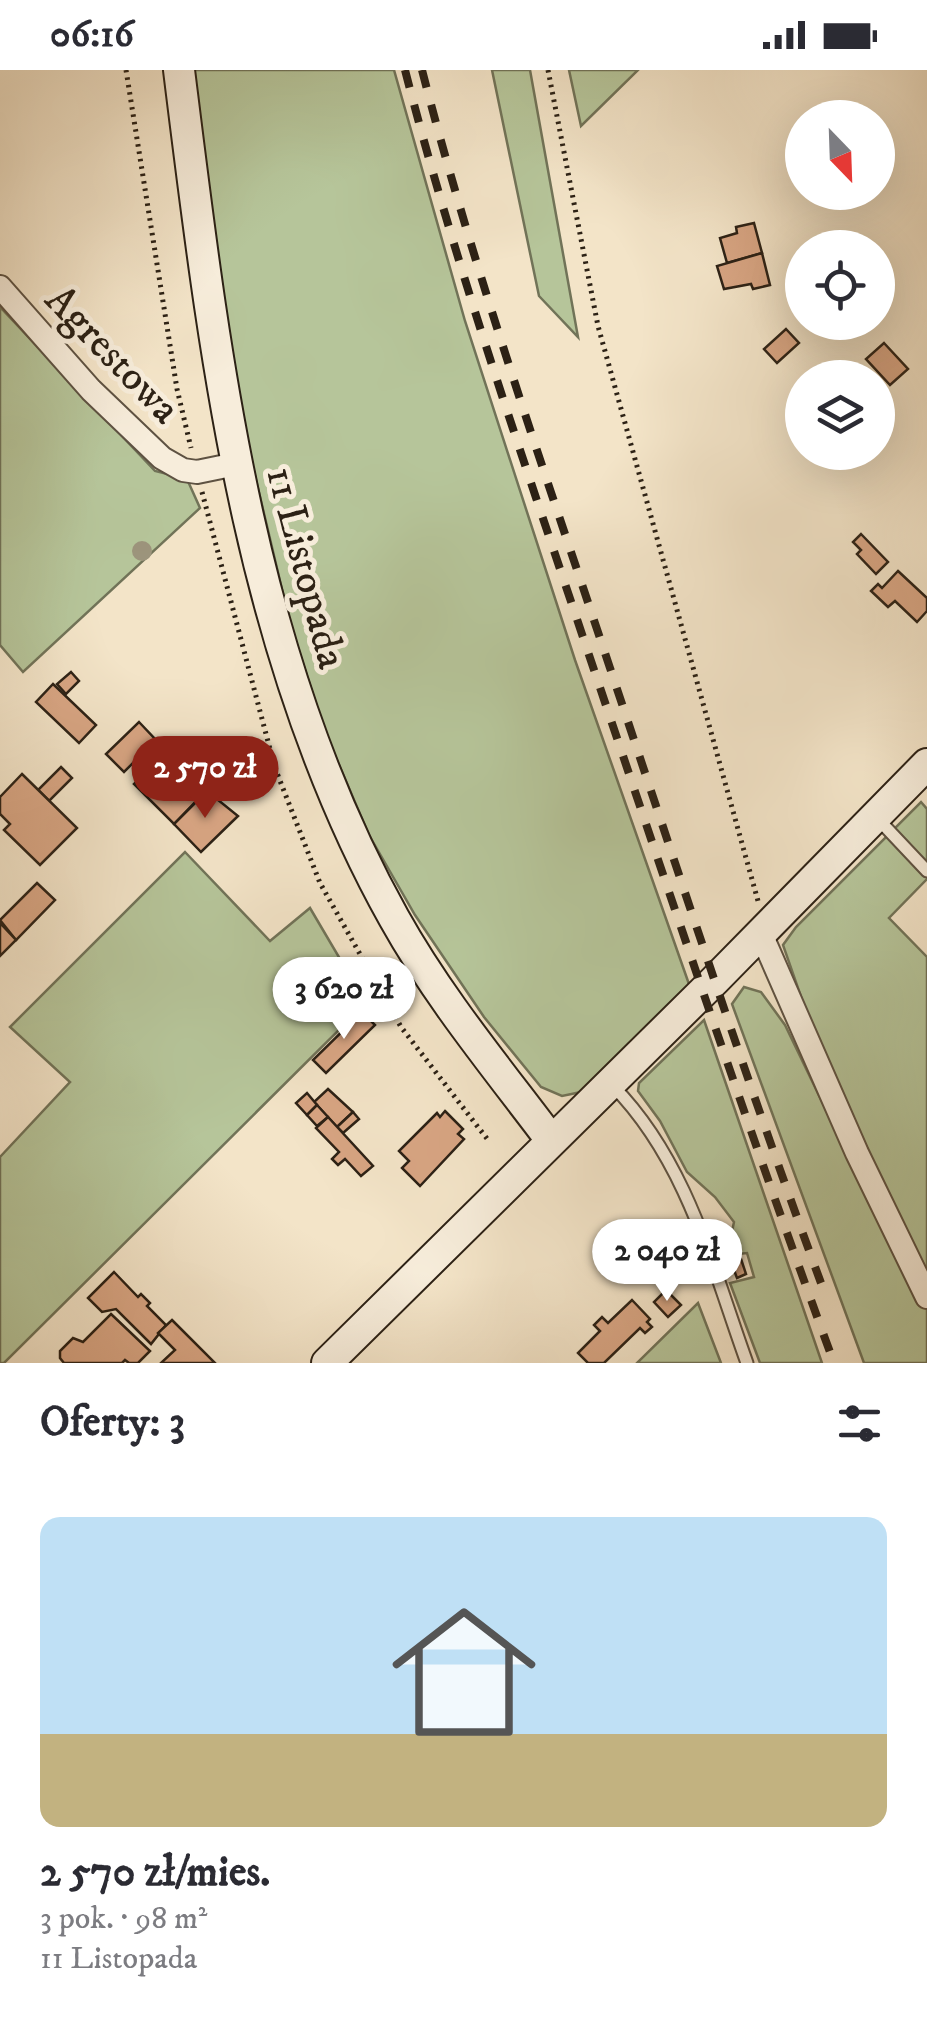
<!DOCTYPE html>
<html lang="pl">
<head>
<meta charset="utf-8">
<style>
  body { margin:0; font-family:"IM FELL DW Pica",serif; background:#f7f7f7; color:#2b2b33; height:100vh; display:flex; flex-direction:column; font-size:38px; white-space:nowrap }
  * { box-sizing:border-box; margin:0 }
  p { font-size:32px; color:#7c7c81 }
  .icon { flex:none; width:55px; height:55px; fill:none; stroke:currentColor; stroke-width:2; stroke-linecap:round; stroke-linejoin:round }
  .map { position:relative; height:1293px; overflow:hidden }
  .drawer { display:flex; flex-direction:column; background:#fff; flex:1 }
  .drawer>* { flex:none }
  .needle { width:65px; rotate:157deg }
  .fabs { position:absolute; left:785px; top:30px; display:grid; gap:20px }
  .fabs a { display:grid; place-items:center; width:110px; height:110px; border-radius:50%; background:#fff; box-shadow:0 10px 40px #0002; font-size:50px }
  .price { position:absolute; translate:-50% -85px; padding:0 22px; border-radius:35px; background:#fff; color:#222; font-size:32px; line-height:65px; filter:drop-shadow(0 2px 5px #0008) }
  .price::after { content:''; position:absolute; left:50%; top:60px; width:30px; height:22px; margin-left:-15px; background:inherit; clip-path:polygon(0 0,100% 0,50% 100%) }
  .price.active { background:#8f2418; color:#fff }
  ul { padding:0; list-style:none }
  li { display:grid; align-content:center; gap:20px; height:530px; padding:0 40px }
  li+li { border-top:2px solid #e1e1e2 }
  li span { display:grid; place-items:center; height:310px; border-radius:20px; color:#555 }
  li>.icon { margin-inline-start:auto }
  span .icon { width:180px; height:180px; fill:#fffc; stroke-width:1 }
  li b { font-size:42px }
  h2 { display:flex; justify-content:space-between; align-items:center; height:120px; padding:0 40px; font-size:42px }
  .status { display:flex; justify-content:space-between; align-items:center; height:70px; padding:0 50px; background:#fff; direction:ltr }
  .status svg { height:28px; fill:currentColor }
  .map>svg:first-child { display:block }
  .green { fill:#b6c59a; stroke:#717358; stroke-width:2.5 }
  .building { fill:#d8a583; stroke:#2c2115; stroke-width:2.5 }
  .lines { fill:none; stroke-linecap:round; stroke-linejoin:round }
  .lane-casing { stroke:#5e5242; stroke-width:15 }
  .street-casing { stroke:#5e5242; stroke-width:26 }
  .secondary-casing { stroke:#2c2115; stroke-width:34 }
  .path { stroke:#2c2115; stroke-width:5; stroke-dasharray:2.5 5; stroke-linecap:butt }
  .lane { stroke:#f7eddb; stroke-width:11 }
  .street { stroke:#f7eddb; stroke-width:22 }
  .secondary { stroke:#f7eddb; stroke-width:30 }
  .rail { stroke:#2c2115; stroke-width:8; stroke-dasharray:18 18; stroke-linecap:butt }
  .tree { fill:#9c947c }
  .labels { text-anchor:middle; stroke-width:10; stroke-linejoin:round; paint-order:stroke }
  .street-label { font-size:42px; fill:#2c2115; stroke:#f7eddb }
</style>
</head>
<body>
<div class="status"><b>06:16</b><svg viewBox="0 0 49 12"><path d="M0 12V9h3v3zM5 12V6h3v6zM10 12V3h3v9zM15 12V0h3v12zM26 1h20v11H26zM47 4h2v5h-2z"/></svg></div>
<div class="map">
<svg width="927" height="1293" viewBox="0 0 927 1293">
  <rect width="100%" height="100%" fill="#f3e4c8"/>
  <filter id="stains"><feTurbulence type="fractalNoise" baseFrequency=".002" numOctaves="4"/><feColorMatrix values="0 0 0 0 .2 0 0 0 0 .09 0 0 0 0 .02 0 0 0 .5 -.17"/></filter>
  <radialGradient id="worn" r=".72"><stop offset=".6" stop-color="#630" stop-opacity="0"/><stop offset="1" stop-color="#630" stop-opacity=".3"/></radialGradient>
  <g class="green">
    <polygon points="193,0 394,0 465,251 575,590 690,917 581,1022 562,1026 541,1017 484,947 415,845 369,765 325,662 290,553 238,334"/>
    <polygon points="492,0 530,0 578,267 539,226"/>
    <polygon points="569,0 638,0 581,56"/>
    <polygon points="0,237 155,401 187,409 200,438 23,602 0,575"/>
    <polygon points="921,732 927,739 927,809 889,848 927,887 927,1293 864,1293 732,934 744,917 761,922 785,955 854,1098 867,1078 814,964 783,875 796,857"/>
    <polygon points="185,782 270,871 310,838 366,933 4,1293 0,1293 0,1087 70,1012 10,957"/>
    <polygon points="704,950 822,1293 760,1293 730,1213 754,1207 747,1183 727,1185 734,1152 715,1127 687,1102 660,1051 638,1021 639,1013"/>
    <polygon points="698,1233 721,1293 637,1293"/>
  </g>
  <g class="building">
    <polygon points="754,153 762,183 727,193 720,168 737,163 736,157"/>
    <polygon points="762,183 770,215 753,219 751,214 724,219 717,196"/>
    <polygon points="786,259 799,273 777,293 764,279"/>
    <polygon points="884,273 908,299 890,315 866,289"/>
    <polygon points="861,464 888,492 876,504 857,484 861,480 853,472"/>
    <polygon points="898,501 927,528 927,541 917,552 895,531 888,537 871,521 878,514 882,518"/>
    <polygon points="71,602 79,611 66,624 57,614"/>
    <polygon points="53,614 96,655 79,673 36,632"/>
    <polygon points="139,652 156,670 124,702 106,684"/>
    <polygon points="168,681 184,698 179,704 201,726 174,754 134,714"/>
    <polygon points="61,697 72,708 49,731 38,720"/>
    <polygon points="22,704 77,758 40,795 4,760 10,754 0,744 0,727"/>
    <polygon points="207,721 238,746 201,782 174,754"/>
    <polygon points="37,813 55,830 16,870 0,850"/>
    <polygon points="0,853 16,870 0,886"/>
    <polygon points="362,942 375,955 326,1003 313,990"/>
    <polygon points="328,1019 353,1042 337,1057 314,1032"/>
    <polygon points="307,1023 317,1035 307,1045 296,1033"/>
    <polygon points="317,1035 328,1047 317,1056 307,1045"/>
    <polygon points="445,1041 463,1059 458,1064 464,1069 420,1116 402,1098 409,1091 399,1081 437,1043 440,1047"/>
    <polygon points="353,1042 359,1049 343,1063 337,1057"/>
    <polygon points="328,1047 373,1096 361,1106 345,1089 338,1095 332,1089 339,1082 316,1058"/>
    <polygon points="624,1165 637,1179 626,1190 613,1177"/>
    <polygon points="741,1189 746,1204 737,1208 731,1192"/>
    <polygon points="114,1202 138,1227 141,1224 150,1233 147,1236 166,1255 151,1274 116,1239 102,1242 88,1228"/>
    <polygon points="666,1220 681,1235 668,1247 654,1232"/>
    <polygon points="632,1230 650,1249 647,1252 652,1257 645,1263 640,1258 604,1293 588,1293 578,1283 600,1261 594,1255 602,1247 608,1253"/>
    <polygon points="111,1244 150,1281 138,1293 129,1293 125,1290 122,1293 64,1293 60,1288 60,1281 73,1268 83,1272"/>
    <polygon points="172,1250 215,1293 161,1293 175,1280 158,1263"/>
  </g>
  <g class="lines">
    <defs>
      <g id="lane">
        <polyline points="878,749 927,801"/>
        <path d="M613,1016C687,1091 712,1196 747,1293"/>
      </g>
      <g id="street">
        <polyline points="0,217 91,320 162,388 183,400 197,402 236,394"/>
        <polyline points="761,864 857,1083 927,1227"/>
      </g>
      <g id="secondary">
        <path d="M179,0C215,289 249,589 394,848C438,927 496,997 551,1070"/>
        <polyline points="327,1293 715,910 927,694"/>
      </g>
    </defs>
    <use href="#lane" class="lane-casing"/>
    <use href="#street" class="street-casing"/>
    <use href="#secondary" class="secondary-casing"/>
    <g class="path">
      <polyline points="126,0 177,319 191,378"/>
      <polyline points="548,0 598,256 758,831"/>
      <polyline points="202,422 275,698 320,813 401,957 488,1070"/>
    </g>
    <use href="#lane" class="lane"/>
    <use href="#street" class="street"/>
    <use href="#secondary" class="secondary"/>
    <g class="rail">
      <path d="M405,0C456,198 524,391 589,585C669,822 748,1059 834,1293"/>
      <path d="M422,0C474,202 544,400 610,598C679,804 746,1010 821,1213"/>
    </g>
  </g>
  <circle class="tree" cx="142" cy="481" r="10"/>
  <g class="labels">
    <g class="street-label">
      <text transform="translate(114 283) rotate(46)" y="15">Agrestowa</text>
      <text transform="translate(308 497) rotate(75)" y="15">11 Listopada</text>
    </g>
  </g>
  <rect width="100%" height="100%" filter="url(#stains)"/>
  <rect width="100%" height="100%" fill="url(#worn)"/>
</svg>
<div class="fabs">
<a><svg class="needle" viewBox="-14 -14 28 28"><path d="M0-13l5 13h-10z" fill="#e53935"/><path d="M0 13l5-13h-10z" fill="#7c7c81"/></svg></a>
<a><svg class="icon" aria-label="locate" viewBox="0 0 24 24"><circle cx="12" cy="12" r="6"/><path d="M12 2v4M12 18v4M2 12h4M18 12h4"/></svg></a>
<a><svg class="icon" aria-label="layers" viewBox="0 0 24 24"><path d="M12 4l9 5-9 5-9-5zM3 14l9 5 9-5"/></svg></a>
</div>
<b class="price active" style="left:205px;top:751px">2 570 zł</b>
<b class="price" style="left:344px;top:972px">3 620 zł</b>
<b class="price" style="left:667px;top:1234px">2 040 zł</b>
</div>
<section class="drawer">
<h2>Oferty: 3<svg class="icon" aria-label="filters" viewBox="0 0 24 24"><path d="M4 7h16M4 17h16"/><circle cx="9" cy="7" r="2"/><circle cx="15" cy="17" r="2"/></svg></h2>
<ul>
<li><span style="background:linear-gradient(#bfe0f5 70%,#c2b280 0)"><svg class="icon" aria-label="home" viewBox="0 0 24 24"><path d="M3 11l9-7 9 7M6 9v11h12V9"/></svg></span><div><b>2 570 zł/mies.</b><p>3 pok. · 98 m²</p><p>11 Listopada</p></div></li>
</ul>
</section>
</body>
</html>
